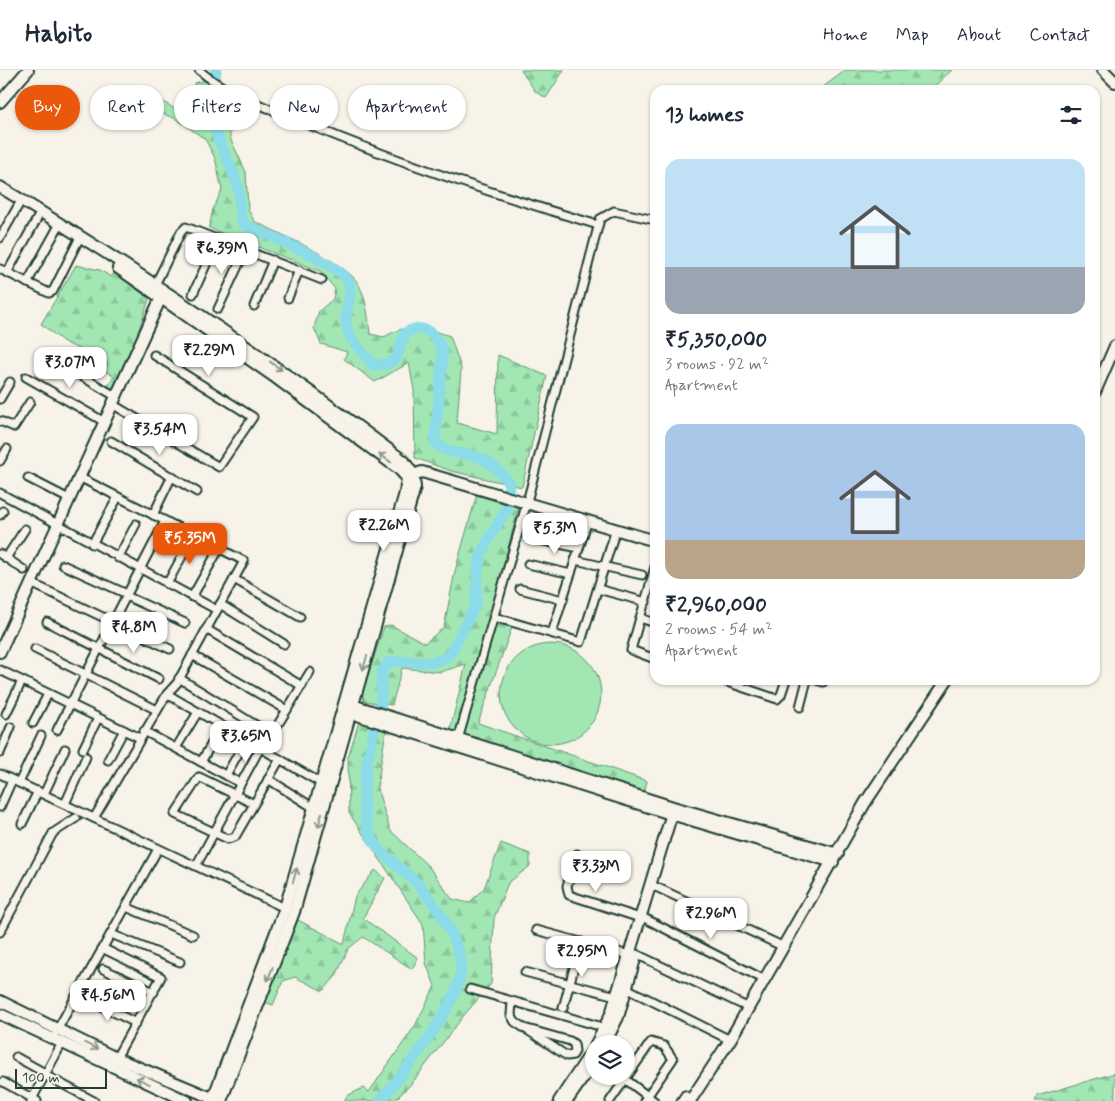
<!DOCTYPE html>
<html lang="en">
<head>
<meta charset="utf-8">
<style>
  body { margin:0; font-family:Mynerve,sans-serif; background:#f6f6f7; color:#1f2937; height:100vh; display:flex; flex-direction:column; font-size:19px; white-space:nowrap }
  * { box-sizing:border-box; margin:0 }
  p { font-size:16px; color:#747a83 }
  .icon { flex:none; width:28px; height:28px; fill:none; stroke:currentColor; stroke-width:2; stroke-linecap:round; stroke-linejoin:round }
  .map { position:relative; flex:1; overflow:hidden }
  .sheet { position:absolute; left:650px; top:15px; width:450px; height:600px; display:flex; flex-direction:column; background:#fff; border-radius:15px; box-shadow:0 1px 4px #0004 }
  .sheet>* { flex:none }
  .guide { position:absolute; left:15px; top:15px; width:475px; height:45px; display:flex; gap:10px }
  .controls { position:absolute; left:585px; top:965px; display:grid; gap:10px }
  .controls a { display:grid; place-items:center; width:50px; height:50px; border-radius:50%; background:#fff; box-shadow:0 1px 4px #0004; font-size:25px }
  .scale { position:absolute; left:15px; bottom:12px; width:92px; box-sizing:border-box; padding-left:5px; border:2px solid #1f3d34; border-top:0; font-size:14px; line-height:18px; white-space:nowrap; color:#1f3d34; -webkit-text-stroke:4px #f7f3e8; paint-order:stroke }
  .price { position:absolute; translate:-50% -42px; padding:0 11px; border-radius:10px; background:#fff; color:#222; font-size:16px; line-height:32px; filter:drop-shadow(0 1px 2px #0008) }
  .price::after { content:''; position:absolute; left:50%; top:30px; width:15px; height:11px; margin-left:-8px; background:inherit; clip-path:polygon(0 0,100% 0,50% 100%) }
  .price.active { background:#ea580c; color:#fff }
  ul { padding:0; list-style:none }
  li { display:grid; align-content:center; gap:10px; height:265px; padding:0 15px }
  li span { display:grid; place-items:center; height:155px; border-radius:15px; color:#555 }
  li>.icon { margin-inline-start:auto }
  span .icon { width:90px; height:90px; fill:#fffc; stroke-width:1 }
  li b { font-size:21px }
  h2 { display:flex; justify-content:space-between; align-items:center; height:60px; padding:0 15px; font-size:21px }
  .chip { padding:0 18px; border-radius:22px; background:#fff; box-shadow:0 1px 4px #0004; font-size:18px; line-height:45px }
  .chip.active { background:#ea580c; color:#fff }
  header { display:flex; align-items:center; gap:30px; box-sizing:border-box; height:70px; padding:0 25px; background:#fff; border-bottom:1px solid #e0e1e3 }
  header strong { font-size:24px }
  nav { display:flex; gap:28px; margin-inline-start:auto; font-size:18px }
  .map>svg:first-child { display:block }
  .forest { fill:url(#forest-firs); stroke:#609274 }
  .park { fill:#a2e7b3; stroke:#609274 }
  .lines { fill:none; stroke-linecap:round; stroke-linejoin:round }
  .river { stroke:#8bdbe9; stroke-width:11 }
  .street-casing { stroke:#1f3d34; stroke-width:11 }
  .secondary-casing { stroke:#1f3d34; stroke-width:14 }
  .street { stroke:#f7f3e8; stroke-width:7 }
  .secondary { stroke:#f7f3e8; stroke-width:10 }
  .oneway { stroke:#8b988e }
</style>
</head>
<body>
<header>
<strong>Habito</strong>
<nav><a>Home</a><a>Map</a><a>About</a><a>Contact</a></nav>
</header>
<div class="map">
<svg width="1115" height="1031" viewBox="0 0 1115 1031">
  <defs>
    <pattern id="forest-firs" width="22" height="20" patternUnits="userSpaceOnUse" patternTransform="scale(1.25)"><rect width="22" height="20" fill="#a2e7b3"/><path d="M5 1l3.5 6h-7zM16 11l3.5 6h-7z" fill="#8bc79b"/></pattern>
  </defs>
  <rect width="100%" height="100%" fill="#f7f3e8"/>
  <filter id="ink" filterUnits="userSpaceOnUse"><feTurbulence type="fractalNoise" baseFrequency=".02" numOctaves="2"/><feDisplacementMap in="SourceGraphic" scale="10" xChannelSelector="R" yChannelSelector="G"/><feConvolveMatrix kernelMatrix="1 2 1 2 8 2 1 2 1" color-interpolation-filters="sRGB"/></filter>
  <g filter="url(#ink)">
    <g class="forest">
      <polygon points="521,0 564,0 546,28 535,21"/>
      <polygon points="846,0 952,0 930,20 819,20"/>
      <path d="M207,10L229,26L230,68L246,102L248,139L254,151C279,164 346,191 359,215C367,230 368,247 370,264L384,267C414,251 419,256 450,266L461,298L457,353L497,364L498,285L547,306L522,417L451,401L415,388L414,320L409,293L375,312L344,289L347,282L321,274L314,258L319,241L333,229L335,219L320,201L209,158L213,139L222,120L215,88L205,69L176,49L161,43L154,29L157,28L178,41L187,29L194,32V13Z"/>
      <polygon points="76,195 100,200 111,207 115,202 149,229 133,279 116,320 108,316 114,306 105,301 108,293 64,272 41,254"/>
      <polygon points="477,424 519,436 488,553 512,557 478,653 647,711 644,723 450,660 466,594 440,602 402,598 392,635 364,631 362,623 384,557 391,555 425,573 444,557 455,501"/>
      <polygon points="359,652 386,660 377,718 390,760 429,797 452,829 469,833 484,818 501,773 530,784 530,796 508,813 494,848 491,914 465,944 412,1013 394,1031 344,1031 347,1026 363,1018 369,1022 415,956 435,916 426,893 423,854 349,743 348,687"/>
      <polygon points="375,800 385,808 363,848 418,888 412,899 363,867 348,879 336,906 323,921 295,907 283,911 273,935 264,932 296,849 344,874 355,826"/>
      <polygon points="1115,1003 1115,1031 1035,1031 1037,1026"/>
    </g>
    <circle class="park" cx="551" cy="624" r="50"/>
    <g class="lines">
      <path class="river" d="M216,0C214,20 210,43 216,62C223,83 236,102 239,124C240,136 239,143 243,154C264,163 339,194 348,211C354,224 344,240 346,253C348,269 363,282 373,295L388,294L396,289L405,263C424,252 436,264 443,282L435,372C446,385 460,382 475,386C490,390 500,402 509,413L507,438L481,483L478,499L476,534L450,584C433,602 396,584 386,595C379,603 382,621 381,632C380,640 377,649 375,657C367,689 358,730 369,762C378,786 407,800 423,820C438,839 458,868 461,893C465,929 403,1003 380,1031"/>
      <defs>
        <g id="street">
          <path d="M199,0C226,24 264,36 297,50C395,91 496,125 598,155"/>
          <polyline points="0,168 18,136"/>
          <polyline points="0,199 49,223 53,221 78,171"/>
          <polyline points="7,203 38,147"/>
          <polyline points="27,213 57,159"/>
          <polyline points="154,217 181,162 186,157 322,210"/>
          <polyline points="193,224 218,168"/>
          <polyline points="288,228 299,200"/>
          <polyline points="254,236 273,190"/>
          <polyline points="218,239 246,179"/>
          <polyline points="46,285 115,326"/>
          <polyline points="26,307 103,351"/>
          <polyline points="0,329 10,312"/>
          <polyline points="112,334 219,397 253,347 154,285"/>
          <polyline points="0,351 14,357 30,332"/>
          <polyline points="111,371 197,422"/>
          <polyline points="0,391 7,379"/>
          <polyline points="79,407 244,491 177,613 167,624 94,748"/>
          <polyline points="28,408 69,429"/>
          <polyline points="0,423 217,540"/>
          <polyline points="0,445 3,441"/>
          <polyline points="153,445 172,406"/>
          <polyline points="535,469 579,478"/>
          <polyline points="92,474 118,427"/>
          <polyline points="0,484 24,500"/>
          <polyline points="6,488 25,459"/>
          <polyline points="118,488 136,454"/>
          <polyline points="575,490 642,505"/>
          <polyline points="528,494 571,504"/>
          <polyline points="63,495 127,524"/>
          <polyline points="655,497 650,515 655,516"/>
          <polyline points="234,509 300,547"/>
          <polyline points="31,513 170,579"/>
          <polyline points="167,514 193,466"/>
          <polyline points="520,519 563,530"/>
          <polyline points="598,519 646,532"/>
          <polyline points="126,526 185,553"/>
          <polyline points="192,527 219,479"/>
          <polyline points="220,534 284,574"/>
          <polyline points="494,547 581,572 616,459"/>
          <polyline points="640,548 650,515"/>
          <polyline points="47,552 159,609"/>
          <polyline points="655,553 640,548 631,580 655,589"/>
          <polyline points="206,559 302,616"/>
          <polyline points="552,563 588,450"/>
          <polyline points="35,579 157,640"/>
          <polyline points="192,585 287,640"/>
          <polyline points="0,600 140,668"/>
          <polyline points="179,608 272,665"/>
          <polyline points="721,610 777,629 781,625 786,610"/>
          <polyline points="816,610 823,612 824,610"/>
          <polyline points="167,624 321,713"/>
          <polyline points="800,637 807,610"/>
          <polyline points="6,644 22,611"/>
          <polyline points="33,653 48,624"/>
          <polyline points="57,660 165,451"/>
          <polyline points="144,661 240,713"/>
          <polyline points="457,673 527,432 600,149 614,141 655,150"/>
          <polyline points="176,678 198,642"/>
          <polyline points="83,679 98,648"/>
          <polyline points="263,679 310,602"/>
          <polyline points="0,683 11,657"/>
          <polyline points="108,690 124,660"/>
          <polyline points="201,692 222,656"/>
          <polyline points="0,704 287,839"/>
          <polyline points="226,705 246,670"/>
          <polyline points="268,709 314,738"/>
          <polyline points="19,713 41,666"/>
          <polyline points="44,724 65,679"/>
          <polyline points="65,734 86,687"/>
          <polyline points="254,734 199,707 175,744 228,769 235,767 280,689"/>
          <polyline points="0,737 12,710"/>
          <polyline points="22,754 38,721"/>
          <polyline points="577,784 567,816 569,825 640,848"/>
          <polyline points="196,796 260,678"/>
          <polyline points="656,817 784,877"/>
          <polyline points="126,837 193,865"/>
          <polyline points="646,849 765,910"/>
          <polyline points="536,860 629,885"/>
          <polyline points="0,862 53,763 76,748"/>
          <polyline points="111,864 180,892"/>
          <polyline points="102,878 161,907 116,988"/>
          <polyline points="636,884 749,938"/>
          <polyline points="103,899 154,922"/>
          <polyline points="525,902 616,926"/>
          <polyline points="626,918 730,970"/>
          <polyline points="470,919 606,958"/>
          <polyline points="89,930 136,953"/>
          <polyline points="512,932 511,945 515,952 567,986 573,985 575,981 574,974 570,971 524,958"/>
          <polyline points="104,937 121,907"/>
          <polyline points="563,938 581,872"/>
          <polyline points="56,962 158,779"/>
          <polyline points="16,987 45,1003"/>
          <polyline points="45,1005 94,1031"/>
          <polyline points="621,1006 654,1031"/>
          <polyline points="3,1012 37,1031"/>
          <polyline points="31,1031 62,973"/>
          <polyline points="610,1031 651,972 664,976 673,989 644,1031"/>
          <polyline points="681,1031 685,1025"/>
        </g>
        <g id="secondary">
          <polyline points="1103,0 1115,12"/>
          <polyline points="0,32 28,0"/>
          <path d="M0,117C140,201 274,293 404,391L413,404L415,417L294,842L221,1031"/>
          <polyline points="118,198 276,308 399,399 407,408 405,423 285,838 212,1031"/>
          <polyline points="1095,322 1115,276"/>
          <polyline points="410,406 422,402 655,471"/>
          <polyline points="0,582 163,223"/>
          <polyline points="346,633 673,737 838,784"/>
          <polyline points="344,641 671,744 833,792"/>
          <polyline points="0,931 116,988 217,1030"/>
          <polyline points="0,944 187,1031"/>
          <polyline points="608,967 618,947 635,889"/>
          <polyline points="596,974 611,944 673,740"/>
          <polyline points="559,1031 594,978"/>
          <polyline points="567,1031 594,992"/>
          <polyline points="690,1031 730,970 865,733 947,610"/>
        </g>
      </defs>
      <use href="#street" class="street-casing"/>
      <use href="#secondary" class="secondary-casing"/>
      <use href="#street" class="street"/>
      <use href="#secondary" class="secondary"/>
    </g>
    <defs><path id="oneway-shaft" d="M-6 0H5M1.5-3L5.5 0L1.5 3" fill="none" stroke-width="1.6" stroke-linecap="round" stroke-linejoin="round" transform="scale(1.25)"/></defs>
    <g class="oneway">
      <use href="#oneway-shaft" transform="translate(276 296) rotate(36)"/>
      <use href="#oneway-shaft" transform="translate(385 388) rotate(-144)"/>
      <use href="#oneway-shaft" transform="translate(365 593) rotate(106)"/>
      <use href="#oneway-shaft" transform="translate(320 750) rotate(106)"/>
      <use href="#oneway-shaft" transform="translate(295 805) rotate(-74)"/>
      <use href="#oneway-shaft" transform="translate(270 904) rotate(111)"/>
      <use href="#oneway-shaft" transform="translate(91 976) rotate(25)"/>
      <use href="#oneway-shaft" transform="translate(143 1011) rotate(-155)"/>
    </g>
  </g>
</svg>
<div class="controls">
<a><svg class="icon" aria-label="layers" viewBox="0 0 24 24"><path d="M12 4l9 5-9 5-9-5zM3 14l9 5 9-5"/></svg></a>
</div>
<div class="scale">100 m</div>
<b class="price" style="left:222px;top:205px">₹6.39M</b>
<b class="price" style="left:209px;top:307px">₹2.29M</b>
<b class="price" style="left:70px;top:319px">₹3.07M</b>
<b class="price" style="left:160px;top:386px">₹3.54M</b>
<b class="price" style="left:384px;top:482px">₹2.26M</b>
<b class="price" style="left:555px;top:485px">₹5.3M</b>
<b class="price active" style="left:190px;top:495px">₹5.35M</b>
<b class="price" style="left:134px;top:584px">₹4.8M</b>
<b class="price" style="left:246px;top:693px">₹3.65M</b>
<b class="price" style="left:596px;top:823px">₹3.33M</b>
<b class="price" style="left:711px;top:870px">₹2.96M</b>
<b class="price" style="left:582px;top:908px">₹2.95M</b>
<b class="price" style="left:108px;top:952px">₹4.56M</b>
<div class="guide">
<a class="chip active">Buy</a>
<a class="chip">Rent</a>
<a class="chip">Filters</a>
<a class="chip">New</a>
<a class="chip">Apartment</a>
</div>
<section class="sheet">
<h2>13 homes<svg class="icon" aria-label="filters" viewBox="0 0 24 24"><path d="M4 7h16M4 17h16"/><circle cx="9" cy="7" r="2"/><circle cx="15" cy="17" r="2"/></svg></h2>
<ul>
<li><span style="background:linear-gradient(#bfe0f5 70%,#9aa5b1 0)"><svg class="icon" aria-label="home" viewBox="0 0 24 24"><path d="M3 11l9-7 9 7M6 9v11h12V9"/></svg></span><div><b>₹5,350,000</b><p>3 rooms · 92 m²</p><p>Apartment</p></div></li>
<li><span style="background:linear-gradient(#a9c7e8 75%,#b9a48a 0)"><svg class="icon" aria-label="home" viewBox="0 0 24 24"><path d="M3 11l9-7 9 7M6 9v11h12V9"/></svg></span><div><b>₹2,960,000</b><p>2 rooms · 54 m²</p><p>Apartment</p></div></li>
</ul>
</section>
</div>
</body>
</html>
